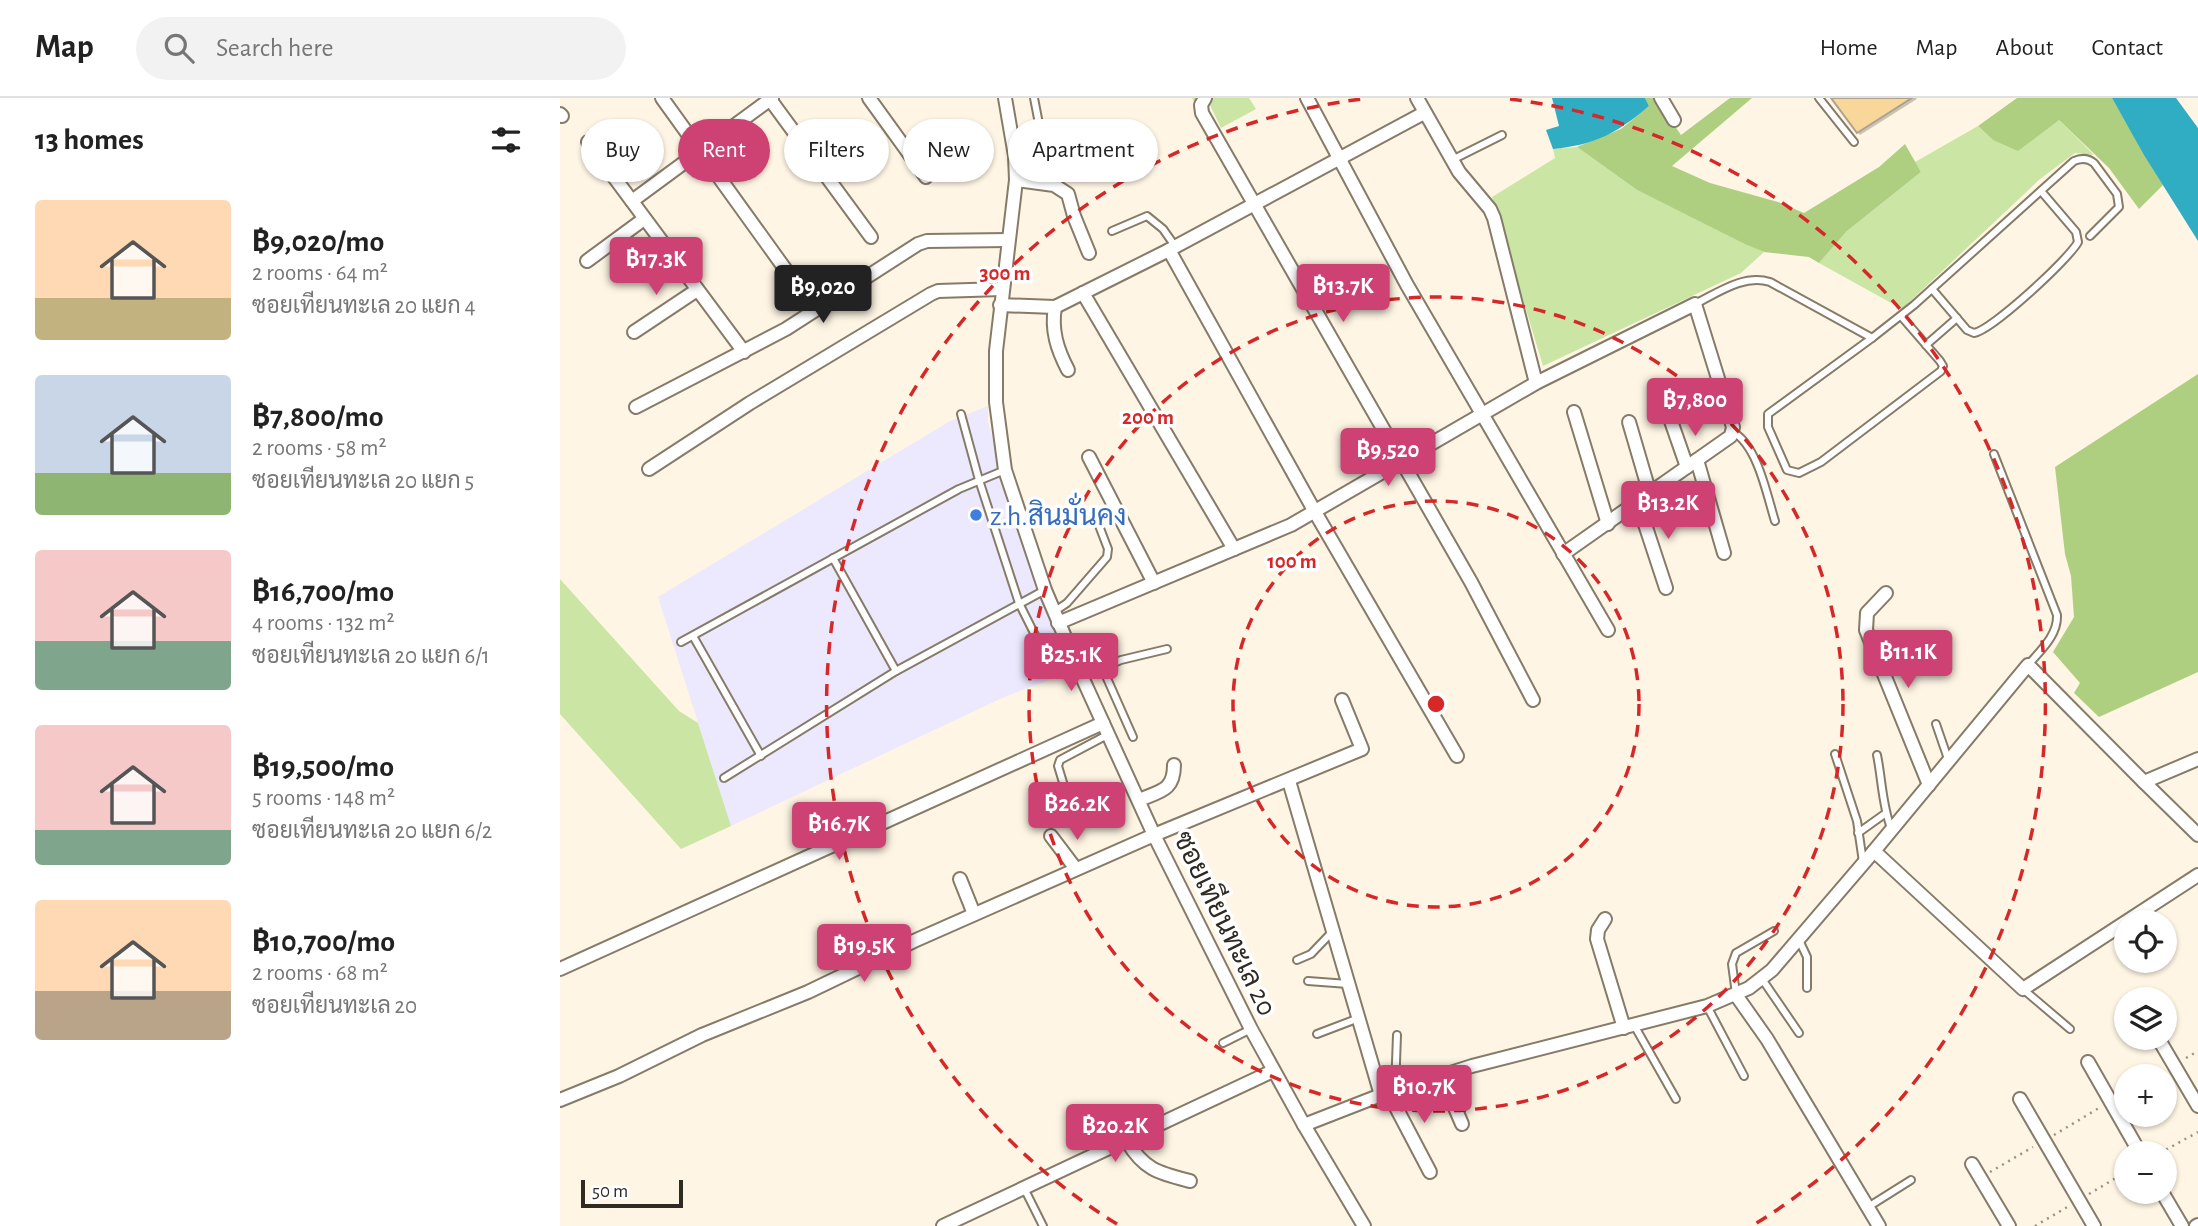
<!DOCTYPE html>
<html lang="en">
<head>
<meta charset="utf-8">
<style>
  body { margin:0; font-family:"Alegreya Sans",Sarabun,sans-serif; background:#f2f2f2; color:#222; height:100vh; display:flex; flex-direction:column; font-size:26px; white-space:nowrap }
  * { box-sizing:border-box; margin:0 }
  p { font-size:23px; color:#767676 }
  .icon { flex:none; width:38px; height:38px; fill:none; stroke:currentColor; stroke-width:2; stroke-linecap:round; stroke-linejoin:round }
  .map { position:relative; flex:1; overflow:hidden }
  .side { display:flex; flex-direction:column; background:#fff; width:560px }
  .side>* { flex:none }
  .banner { position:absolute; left:21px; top:21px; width:665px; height:63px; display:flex; gap:14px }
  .controls { position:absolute; left:1554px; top:812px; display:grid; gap:14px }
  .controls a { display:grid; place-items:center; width:63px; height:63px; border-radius:50%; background:#fff; box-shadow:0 2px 5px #0004; font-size:35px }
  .scale { position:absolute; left:21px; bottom:18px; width:102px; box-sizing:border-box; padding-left:7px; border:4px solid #2f2a22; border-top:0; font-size:19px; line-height:24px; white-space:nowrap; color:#2f2a22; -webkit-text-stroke:5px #fff; paint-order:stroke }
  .price { position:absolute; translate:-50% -60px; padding:0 16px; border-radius:7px; background:#cd4173; color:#fff; font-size:23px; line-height:46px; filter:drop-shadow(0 2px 4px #0008) }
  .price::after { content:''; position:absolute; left:50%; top:42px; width:21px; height:16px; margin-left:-10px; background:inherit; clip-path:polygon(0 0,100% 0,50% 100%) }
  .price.selected { background:#222; color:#fff }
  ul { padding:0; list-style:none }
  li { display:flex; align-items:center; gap:21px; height:175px; padding:0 35px }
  li span { display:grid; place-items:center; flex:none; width:196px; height:140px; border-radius:7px; color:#555 }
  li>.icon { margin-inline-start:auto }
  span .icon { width:84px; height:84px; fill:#fffc; stroke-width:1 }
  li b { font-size:30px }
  h2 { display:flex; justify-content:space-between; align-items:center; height:84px; padding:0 35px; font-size:30px }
  .tag { padding:0 24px; border-radius:32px; background:#fff; box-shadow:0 2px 5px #0004; font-size:24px; line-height:63px }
  .tag.selected { background:#cd4173; color:#fff }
  header { display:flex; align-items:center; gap:42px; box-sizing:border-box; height:98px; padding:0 35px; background:#fff; border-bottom:2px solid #e0e0e0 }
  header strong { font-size:33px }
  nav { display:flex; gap:38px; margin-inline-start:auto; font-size:24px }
  .search { width:490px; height:63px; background:#f2f2f2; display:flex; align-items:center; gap:18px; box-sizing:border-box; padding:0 24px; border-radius:38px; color:#767676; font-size:26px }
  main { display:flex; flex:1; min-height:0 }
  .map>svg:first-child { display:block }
  .commercial { fill:#ece9ff }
  .green { fill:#cbe6a4 }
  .forest { fill:#afcf80 }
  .water { fill:#30adc3 }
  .shadow { fill:#0003 }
  .building { fill:#f9d79a; stroke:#ada28e; stroke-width:2 }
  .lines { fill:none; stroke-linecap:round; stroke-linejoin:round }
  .service-casing { stroke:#867b68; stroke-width:10 }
  .minor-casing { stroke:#867b68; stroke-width:16 }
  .path { stroke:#999285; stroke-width:2.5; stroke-dasharray:2 5; stroke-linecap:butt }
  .service { stroke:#fff; stroke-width:6 }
  .minor { stroke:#fff; stroke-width:12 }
  .ring { fill:none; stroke:#d62828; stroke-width:3.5; stroke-dasharray:12 9 }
  .shop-dot { fill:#3f7fe0; stroke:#fff; stroke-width:2.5 }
  .labels { text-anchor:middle; stroke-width:7; stroke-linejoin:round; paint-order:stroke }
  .shop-label { font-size:28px; fill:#366cbe; stroke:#fff; text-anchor:start }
  .street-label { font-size:28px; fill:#2f2a22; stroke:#fff }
  .centre { fill:#d62828; stroke:#fff; stroke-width:3.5 }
  .ring-label { font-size:21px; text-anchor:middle; font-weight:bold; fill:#d62828; stroke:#fff; stroke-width:7; stroke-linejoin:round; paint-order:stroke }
</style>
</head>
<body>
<header>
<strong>Map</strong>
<div class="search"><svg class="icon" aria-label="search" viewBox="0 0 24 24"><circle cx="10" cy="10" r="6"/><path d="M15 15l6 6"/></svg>Search here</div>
<nav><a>Home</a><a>Map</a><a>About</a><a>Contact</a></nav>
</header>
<main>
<section class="side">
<h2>13 homes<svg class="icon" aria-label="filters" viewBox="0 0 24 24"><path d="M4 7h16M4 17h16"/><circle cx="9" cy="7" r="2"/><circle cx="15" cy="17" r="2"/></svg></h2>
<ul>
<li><span style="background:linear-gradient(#ffd9b3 70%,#c2b280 0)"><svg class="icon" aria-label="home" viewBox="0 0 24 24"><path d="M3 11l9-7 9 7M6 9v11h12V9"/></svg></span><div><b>฿9,020/mo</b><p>2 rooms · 64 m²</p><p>ซอยเทียนทะเล 20 แยก 4</p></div></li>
<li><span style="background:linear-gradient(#c9d6e8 70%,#8fb573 0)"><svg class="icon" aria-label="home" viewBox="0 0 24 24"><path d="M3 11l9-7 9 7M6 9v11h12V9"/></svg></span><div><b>฿7,800/mo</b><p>2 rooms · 58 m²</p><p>ซอยเทียนทะเล 20 แยก 5</p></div></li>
<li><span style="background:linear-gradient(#f6c9c9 65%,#7fa58c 0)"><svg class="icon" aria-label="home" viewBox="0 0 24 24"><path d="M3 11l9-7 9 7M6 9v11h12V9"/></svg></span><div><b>฿16,700/mo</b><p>4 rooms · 132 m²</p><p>ซอยเทียนทะเล 20 แยก 6/1</p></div></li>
<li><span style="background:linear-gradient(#f6c9c9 75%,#7fa58c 0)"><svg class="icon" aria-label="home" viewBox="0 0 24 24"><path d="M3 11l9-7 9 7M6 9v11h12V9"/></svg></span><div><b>฿19,500/mo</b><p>5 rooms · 148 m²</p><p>ซอยเทียนทะเล 20 แยก 6/2</p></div></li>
<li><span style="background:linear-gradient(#ffd9b3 65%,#b9a48a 0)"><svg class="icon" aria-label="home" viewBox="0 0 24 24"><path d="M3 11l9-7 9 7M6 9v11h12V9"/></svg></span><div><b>฿10,700/mo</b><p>2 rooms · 68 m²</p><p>ซอยเทียนทะเล 20</p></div></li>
</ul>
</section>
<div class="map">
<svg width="1638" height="1128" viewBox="0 0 1638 1128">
  <rect width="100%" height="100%" fill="#fef5e4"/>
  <polygon class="commercial" points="428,308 428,324 464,444 512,573 442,600 171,728 98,499 390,323"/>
  <g class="green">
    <polygon points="632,0 689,0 696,11 661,30 648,3 637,9"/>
    <polygon points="1499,22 1534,57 1515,55 1480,81 1342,211 1259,165 1287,133 1361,74 1355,64 1418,28 1433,42"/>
    <polygon points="1017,49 1077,92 1204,154 1181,175 983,268 932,99 995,60 993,51"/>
    <polygon points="0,481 119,613 138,625 171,728 121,751 0,616"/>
  </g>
  <g class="forest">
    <polygon points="1085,0 1096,0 1121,37 1170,0 1192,0 1112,68 1150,85 1218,104 1244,115 1319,69 1345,46 1361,74 1287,133 1259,165 1249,159 1204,154 1185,146 1077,92 1017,49 1061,31 1089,8"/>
    <polygon points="1457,0 1552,0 1603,87 1579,111 1549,70 1499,22 1458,53 1433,42 1418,28"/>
    <polygon points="1638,276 1638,574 1539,619 1514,595 1520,585 1493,554 1514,519 1511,478 1505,456 1495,369"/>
  </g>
  <g class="water">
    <path d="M992,0H1085L1089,8C1057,35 1035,47 993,51L986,32L999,28Z"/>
    <polygon points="1552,0 1616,0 1638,30 1638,143 1584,57"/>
  </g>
  <polygon class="shadow" points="1272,0 1356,0 1357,1 1300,37"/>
  <polygon class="building" points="1271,0 1352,0 1297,35"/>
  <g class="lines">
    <defs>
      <g id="service">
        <polyline points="474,0 481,36"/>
        <polyline points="1259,0 1294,44"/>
        <polyline points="892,62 942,37"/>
        <polyline points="552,133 587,118 603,131 615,148"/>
        <path d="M1372,191L1407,232L1414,235C1432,232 1509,161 1518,144L1516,134L1481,93"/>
        <path d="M1135,206C1159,194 1184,176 1210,184L1312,240L1354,207L1514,63C1521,60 1528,60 1534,65L1557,96L1559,109L1530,138"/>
        <polyline points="1312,240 1208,316 1208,329 1227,372 1239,375 1261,364 1381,273 1383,268 1380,263 1341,218"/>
        <polyline points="1366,247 1397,220"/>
        <polyline points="401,316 419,382 459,505 490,567"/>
        <path d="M1173,334C1198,348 1207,398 1215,423"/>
        <path d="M1434,356L1497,517C1498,537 1481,552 1468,567"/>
        <polyline points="273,460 336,573"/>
        <polyline points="495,513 507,505 547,459 548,451 538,425"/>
        <polyline points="133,538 201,658"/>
        <polyline points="121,544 399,391 445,372"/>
        <polyline points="542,569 573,639"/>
        <polyline points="522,579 561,562 607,551"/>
        <polyline points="1376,626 1388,661"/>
        <polyline points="1275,656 1297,723 1303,764"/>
        <path d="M1317,657C1322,681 1322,707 1331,730"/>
        <polyline points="164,680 336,573 485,492"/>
        <polyline points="505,691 498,668 500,662 549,636"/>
        <polyline points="1298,735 1326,715"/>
        <polyline points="1239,842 1247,859 1247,890"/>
        <polyline points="737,862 751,856 773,833"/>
        <polyline points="1202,881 1239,935"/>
        <polyline points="748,883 788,886"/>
        <polyline points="1464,892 1510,931"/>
        <polyline points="1176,896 1172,866 1176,855 1214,833"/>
        <polyline points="1147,908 1184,978"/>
        <polyline points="1074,927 1116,1001"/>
        <polyline points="757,936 799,920"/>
        <polyline points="663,945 691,931"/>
        <polyline points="835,992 837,937"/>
        <polyline points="464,1090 483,1128"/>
        <polyline points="1308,1109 1351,1082"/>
      </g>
      <g id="minor">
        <polyline points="102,0 228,175"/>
        <polyline points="209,0 311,139"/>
        <polyline points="309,0 366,79"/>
        <polyline points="445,0 455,58 456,82 436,253 436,304 445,372 485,492 522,579 594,737 691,931 744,1027 804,1128"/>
        <polyline points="645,0 641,7 642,15 911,484 973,602"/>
        <polyline points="747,0 847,187 1048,532"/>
        <polyline points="857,0 899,74 930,111 934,120 976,285"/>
        <polyline points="1101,0 1114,22"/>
        <polyline points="0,16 2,18"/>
        <polyline points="28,44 184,254"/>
        <polyline points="456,82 494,87 508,96 514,118 529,155"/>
        <polyline points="72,103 212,0"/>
        <polyline points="609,152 755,414 897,658"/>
        <polyline points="27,163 84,121"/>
        <polyline points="523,195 674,451"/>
        <polyline points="440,207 495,209 609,152 864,15"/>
        <path d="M495,209C491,232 497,251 508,272"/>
        <polyline points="74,234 137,192"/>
        <polyline points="76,309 226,231 358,146 367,143 448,142"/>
        <polyline points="1014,314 1048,426"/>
        <polyline points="1111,323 1127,369"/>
        <polyline points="1069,324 1090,396"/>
        <polyline points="529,359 594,485"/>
        <polyline points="1137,362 1164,455"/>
        <polyline points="89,371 190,305 371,196 378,193 442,191"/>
        <polyline points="1078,405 1106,490"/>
        <polyline points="1326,495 1307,515 1306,532 1369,687"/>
        <polyline points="498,525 731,427 976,285 1135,206 1173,329 1171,338 1003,456"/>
        <polyline points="729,683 821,997"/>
        <polyline points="1584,684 1638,737"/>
        <path d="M579,702C600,693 614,693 614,667"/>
        <polyline points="491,738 516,771"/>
        <polyline points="1314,753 1463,891 1638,777"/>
        <polyline points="400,781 414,816"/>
        <polyline points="1045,821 1038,832 1037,841 1064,930"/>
        <polyline points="0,871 543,625"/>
        <polyline points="1176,897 1207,941 1319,1128"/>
        <polyline points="1598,940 1638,1008"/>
        <polyline points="1528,964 1580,1055"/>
        <polyline points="891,975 893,1005 902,1026"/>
        <polyline points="828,994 870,1074"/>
        <polyline points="1460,1001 1534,1128"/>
        <polyline points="0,1002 59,978 142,937 248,894 354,843 594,737 802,651 782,602"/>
        <polyline points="744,1027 821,997 912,968 1147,908 1189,890 1212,872 1314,753 1468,567 1584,684 1638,661"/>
        <path d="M567,1043C584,1072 599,1075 630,1083"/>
        <polyline points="1412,1066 1449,1128"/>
        <polyline points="1602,1094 1622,1128"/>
        <polyline points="383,1128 713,973"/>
        <polyline points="1636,1128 1638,1127"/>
      </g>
    </defs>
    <use href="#service" class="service-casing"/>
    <use href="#minor" class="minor-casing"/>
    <g class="path">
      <polyline points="1626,960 1638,953"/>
      <polyline points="1593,978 1602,973"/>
      <polyline points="1494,1037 1539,1010"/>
      <polyline points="1600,1055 1638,1034"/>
      <polyline points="1430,1074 1473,1049"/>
      <polyline points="1529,1096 1566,1074"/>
      <polyline points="1475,1128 1509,1108"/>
    </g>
    <use href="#service" class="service"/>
    <use href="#minor" class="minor"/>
  </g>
  <g class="ring">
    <circle cx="876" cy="606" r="203"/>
    <circle cx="876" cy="606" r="407"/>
    <path d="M557 1126A610 610 0 0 1 802 1M950 1A610 610 0 0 1 1195 1126"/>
  </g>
  <circle class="shop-dot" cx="416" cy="417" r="7"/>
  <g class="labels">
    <g class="shop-label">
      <text x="430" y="427">z.h.สินมั่นคง</text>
    </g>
    <g class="street-label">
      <text transform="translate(666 825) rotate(64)" y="10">ซอยเทียนทะเล 20</text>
    </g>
  </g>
  <circle cx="876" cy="606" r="10" class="centre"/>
  <g class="ring-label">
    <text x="445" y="182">300 m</text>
    <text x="588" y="326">200 m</text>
    <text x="732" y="470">100 m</text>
  </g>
</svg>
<div class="controls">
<a><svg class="icon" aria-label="locate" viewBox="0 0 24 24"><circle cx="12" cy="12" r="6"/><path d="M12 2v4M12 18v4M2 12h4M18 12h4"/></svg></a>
<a><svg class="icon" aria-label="layers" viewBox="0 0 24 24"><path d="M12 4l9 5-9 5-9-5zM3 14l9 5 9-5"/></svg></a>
<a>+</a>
<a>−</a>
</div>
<div class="scale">50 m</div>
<b class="price" style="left:96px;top:199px">฿17.3K</b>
<b class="price" style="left:783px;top:226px">฿13.7K</b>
<b class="price selected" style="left:263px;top:227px">฿9,020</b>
<b class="price" style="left:1135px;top:340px">฿7,800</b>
<b class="price" style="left:828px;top:390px">฿9,520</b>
<b class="price" style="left:1108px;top:443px">฿13.2K</b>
<b class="price" style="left:1348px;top:592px">฿11.1K</b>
<b class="price" style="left:511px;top:595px">฿25.1K</b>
<b class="price" style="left:517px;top:744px">฿26.2K</b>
<b class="price" style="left:279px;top:764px">฿16.7K</b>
<b class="price" style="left:304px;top:886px">฿19.5K</b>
<b class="price" style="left:864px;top:1027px">฿10.7K</b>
<b class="price" style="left:555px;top:1066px">฿20.2K</b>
<div class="banner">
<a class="tag">Buy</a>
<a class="tag selected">Rent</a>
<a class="tag">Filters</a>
<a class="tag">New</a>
<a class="tag">Apartment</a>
</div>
</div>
</main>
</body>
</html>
